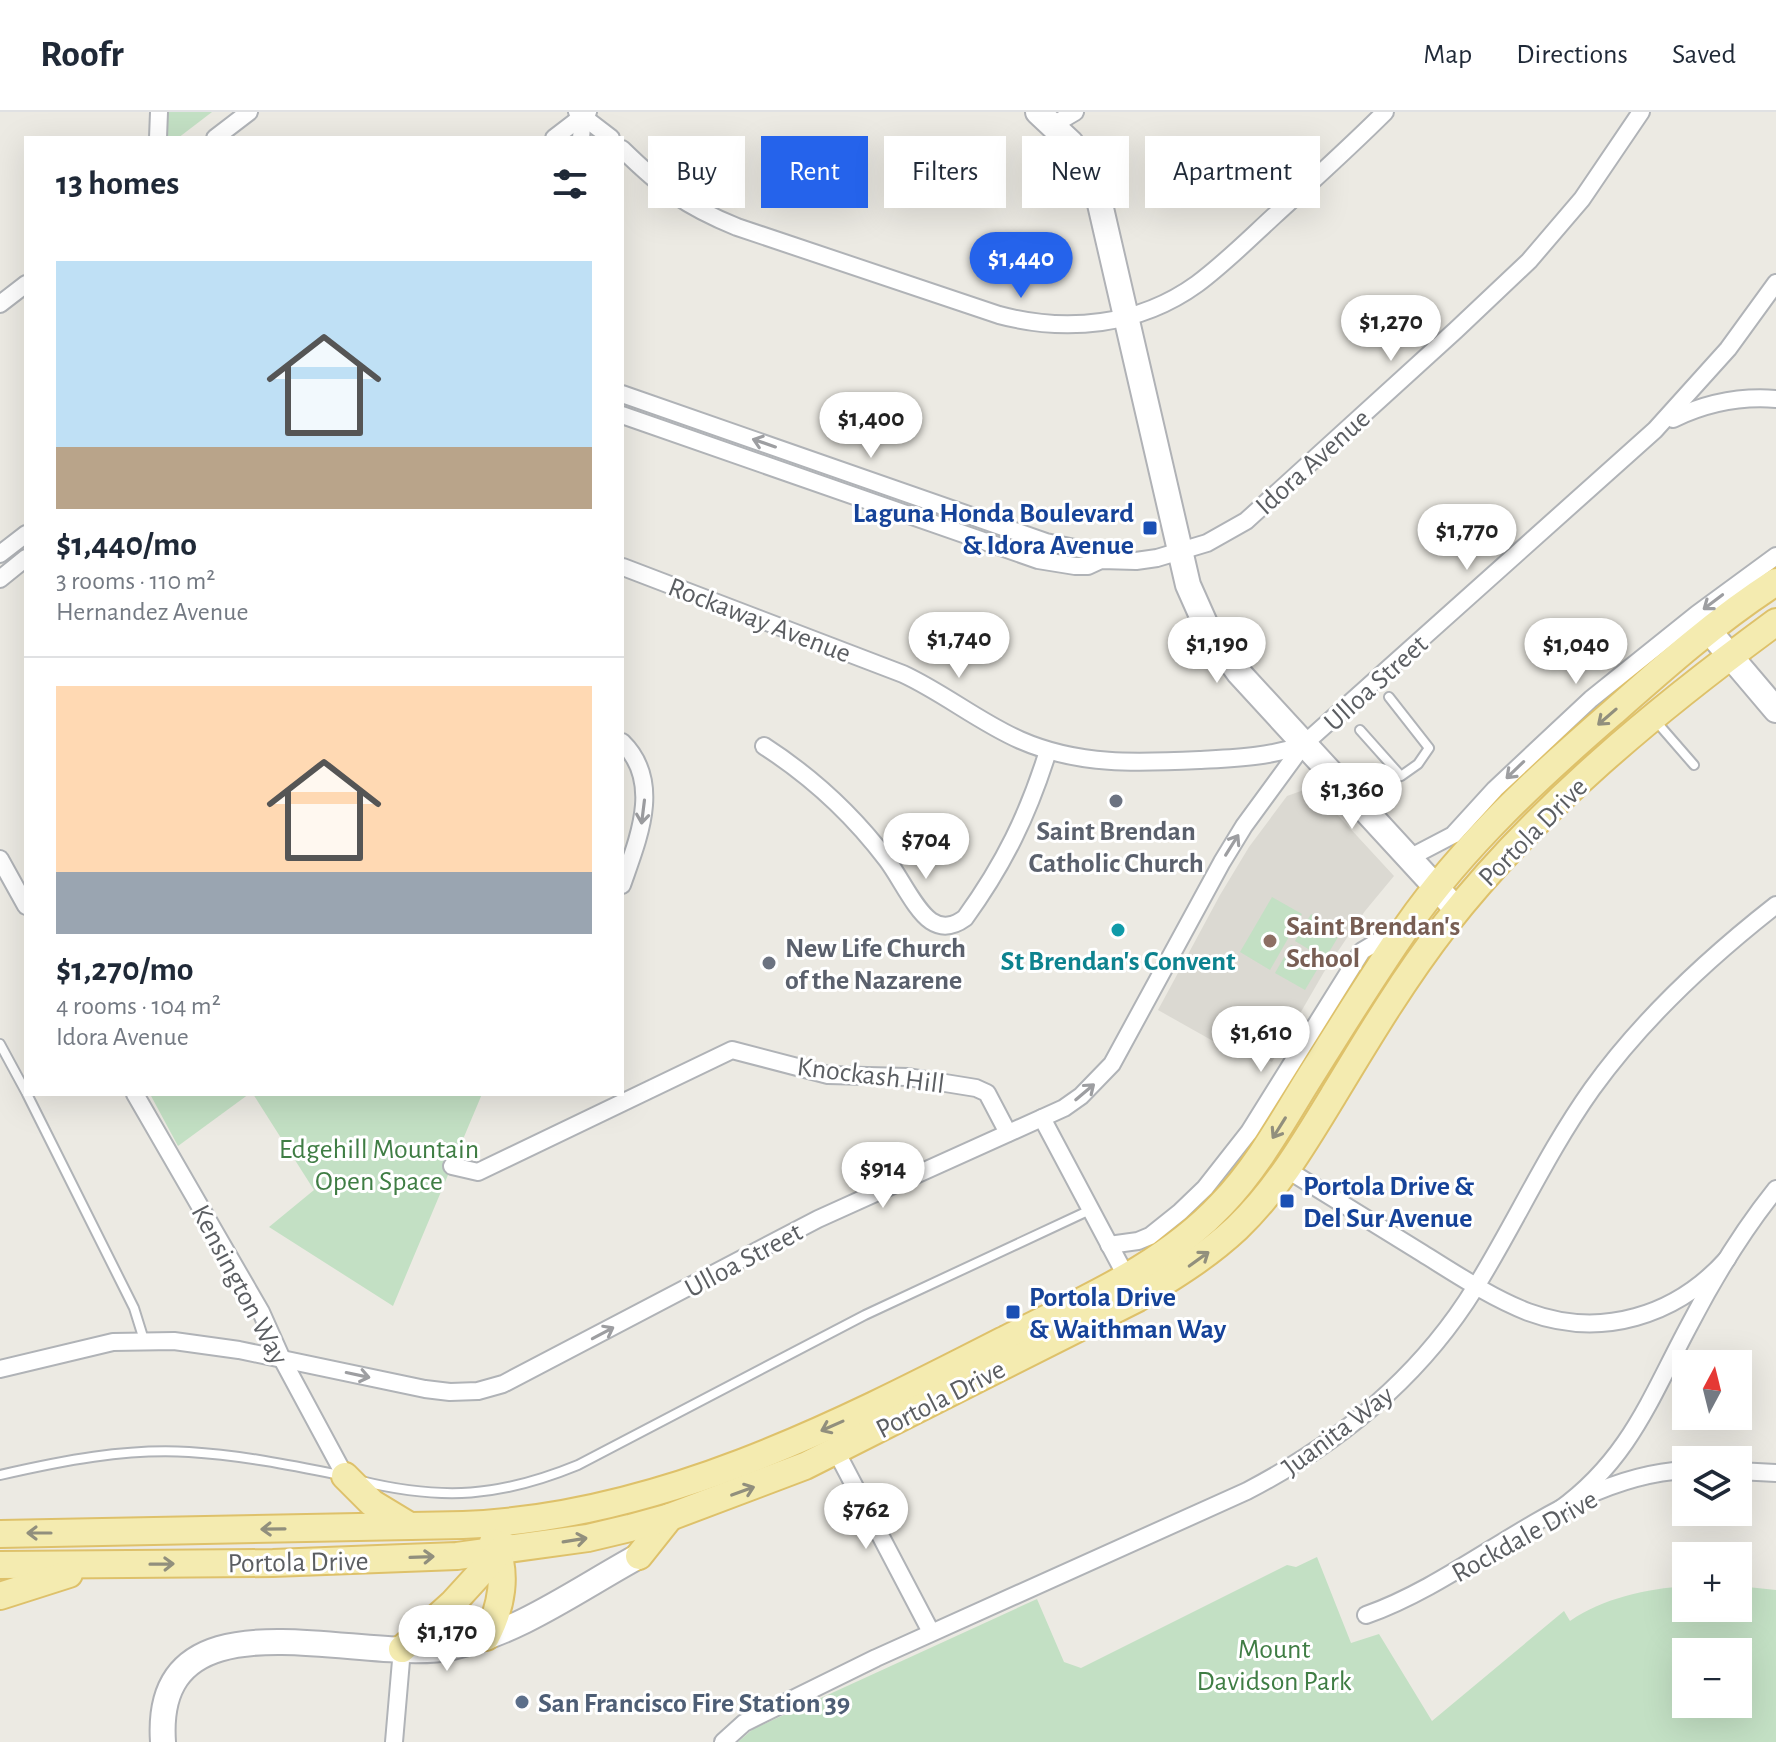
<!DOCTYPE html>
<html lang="en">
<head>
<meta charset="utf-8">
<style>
  body { margin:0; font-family:"Alegreya Sans",sans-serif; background:#f2f2f3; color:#1f2937; height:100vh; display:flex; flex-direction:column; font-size:30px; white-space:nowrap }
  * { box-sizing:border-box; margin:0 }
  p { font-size:26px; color:#747a83 }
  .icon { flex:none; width:44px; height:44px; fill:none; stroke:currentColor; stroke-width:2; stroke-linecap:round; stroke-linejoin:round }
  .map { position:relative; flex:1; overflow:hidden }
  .side { position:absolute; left:24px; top:24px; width:600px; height:960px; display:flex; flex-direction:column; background:#fff; border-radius:0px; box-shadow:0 8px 32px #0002 }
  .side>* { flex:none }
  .top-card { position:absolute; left:648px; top:24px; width:760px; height:72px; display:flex; gap:16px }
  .needle { width:52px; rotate:7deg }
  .fabs { position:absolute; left:1672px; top:1238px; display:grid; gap:16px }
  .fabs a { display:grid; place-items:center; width:80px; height:80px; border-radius:0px; background:#fff; box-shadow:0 8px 32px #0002; font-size:40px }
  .price { position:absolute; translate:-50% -68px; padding:0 18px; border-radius:28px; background:#fff; color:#222; font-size:26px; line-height:52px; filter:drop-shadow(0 2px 4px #0008) }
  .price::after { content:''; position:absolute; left:50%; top:48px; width:24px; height:18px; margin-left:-12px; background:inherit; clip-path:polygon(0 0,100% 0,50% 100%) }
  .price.active { background:#2563eb; color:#fff }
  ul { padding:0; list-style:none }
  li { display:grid; align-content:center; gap:16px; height:424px; padding:0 32px }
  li+li { border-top:2px solid #e0e1e3 }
  li span { display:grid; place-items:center; height:248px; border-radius:0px; color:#555 }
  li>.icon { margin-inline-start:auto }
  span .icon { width:144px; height:144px; fill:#fffc; stroke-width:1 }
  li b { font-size:34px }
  h2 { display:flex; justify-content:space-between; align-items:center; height:96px; padding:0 32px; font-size:34px }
  .tag { padding:0 28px; border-radius:0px; background:#fff; box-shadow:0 8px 32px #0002; font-size:28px; line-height:72px }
  .tag.active { background:#2563eb; color:#fff }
  header { display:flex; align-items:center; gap:48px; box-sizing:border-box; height:112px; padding:0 40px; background:#fff; border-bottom:2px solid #e0e1e3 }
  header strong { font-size:38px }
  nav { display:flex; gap:44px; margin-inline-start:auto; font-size:28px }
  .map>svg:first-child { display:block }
  .education { fill:#dbd9d2 }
  .green { fill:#c3e0c4; fill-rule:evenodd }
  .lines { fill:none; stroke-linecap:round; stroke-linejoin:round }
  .lane-casing { stroke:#b0b3b7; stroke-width:12 }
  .street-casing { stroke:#b0b3b7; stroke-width:20 }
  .secondary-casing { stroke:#b0b2b6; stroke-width:28 }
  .primary-casing { stroke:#dec16a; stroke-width:30 }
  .lane { stroke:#fff; stroke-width:8 }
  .street { stroke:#fff; stroke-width:16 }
  .secondary { stroke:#fff; stroke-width:24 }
  .primary { stroke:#f4ebb0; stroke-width:26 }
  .oneway { stroke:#9d9ea1 }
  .oneway2 { stroke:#918f7d }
  .transit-dot { fill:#1a4fb4; stroke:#fff; stroke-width:3 }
  .worship-dot { fill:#6b7280; stroke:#fff; stroke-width:3 }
  .culture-dot { fill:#0f9aa8; stroke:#fff; stroke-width:3 }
  .education-dot { fill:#8d6e63; stroke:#fff; stroke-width:3 }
  .service-dot { fill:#5c6f8a; stroke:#fff; stroke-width:3 }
  .labels { text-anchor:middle; stroke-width:6; stroke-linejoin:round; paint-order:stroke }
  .street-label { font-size:28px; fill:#5b5e62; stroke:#fff }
  .transit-label { font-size:28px; font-weight:bold; fill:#164399; stroke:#fff; text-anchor:start }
  .worship-label { font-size:28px; font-weight:bold; fill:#5b616d; stroke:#fff }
  .education-label { font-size:28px; font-weight:bold; fill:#785e54; stroke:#fff; text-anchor:start }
  .culture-label { font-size:28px; font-weight:bold; fill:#0d838f; stroke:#fff }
  .park-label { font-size:28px; fill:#3f7d44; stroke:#fff }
  .service-label { font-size:28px; font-weight:bold; fill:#4e5e75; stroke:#fff; text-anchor:start }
</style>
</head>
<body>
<header>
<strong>Roofr</strong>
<nav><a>Map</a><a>Directions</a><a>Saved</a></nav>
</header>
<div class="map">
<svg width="1776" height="1630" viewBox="0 0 1776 1630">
  <rect width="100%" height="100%" fill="#eceae3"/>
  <polygon class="education" points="1301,679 1322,686 1394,764 1365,799 1324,860 1272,950 1234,930 1229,938 1158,898 1220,783 1249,735 1287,684"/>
  <g class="green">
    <polygon points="165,0 212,0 178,26 164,26"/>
    <polygon points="1272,785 1302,802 1270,858 1240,840"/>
    <polygon points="1311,802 1341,820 1325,847 1295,829"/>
    <polygon points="1291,833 1321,851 1305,878 1275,861"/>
    <polygon points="150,982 249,982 178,1034"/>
    <polygon points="253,982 482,982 393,1194 269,1115 314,1078"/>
    <path d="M1317,1445L1351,1531L1379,1522L1432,1609L1564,1499L1570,1509C1603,1486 1647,1477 1686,1474V1496H1738V1474L1776,1478V1630H738L753,1617L1037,1487L1064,1550L1081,1556L1287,1453L1296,1455ZM1686,1540H1738V1592H1686Z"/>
  </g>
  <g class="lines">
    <defs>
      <g id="lane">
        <polyline points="1654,607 1694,653"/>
        <polyline points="1360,618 1401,664 1418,652 1429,636 1389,585"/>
        <polyline points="0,932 26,980"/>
        <polyline points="27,982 134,1196 144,1228"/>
        <path d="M0,1363C61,1349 126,1336 189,1340C240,1343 290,1353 340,1363"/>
        <path d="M361,1369C443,1389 500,1385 578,1353L865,1203L1090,1098"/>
      </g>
      <g id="street">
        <polyline points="577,0 611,26"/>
        <polyline points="1053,13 1075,0"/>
        <polyline points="158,26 159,0"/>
        <polyline points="215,26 249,0"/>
        <polyline points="554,26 588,0"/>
        <polyline points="581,26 583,4"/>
        <path d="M622,37C662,76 685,94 737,115L999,203C1066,221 1139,214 1197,172C1224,152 1249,127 1274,104C1311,70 1349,36 1385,0"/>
        <polyline points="0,192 26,172"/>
        <polyline points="622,282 1046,430 1089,439 1101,448"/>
        <polyline points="622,303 1038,448 1075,454 1088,454 1101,448 1136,449 1157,446 1207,431 1246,409 1456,218 1529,149 1582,87 1641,0"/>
        <path d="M1673,307C1706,291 1739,284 1776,287"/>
        <polyline points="0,442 26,422"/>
        <path d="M623,455L903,562C944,581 979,610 1020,628C1079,654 1138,651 1201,648C1236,646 1269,645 1303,633"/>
        <polyline points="0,467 26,446"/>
        <path d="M622,630C663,670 638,727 622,773"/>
        <path d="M764,634C812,665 853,703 887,748C900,765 915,798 931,809C943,817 954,814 965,806C1004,752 1028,703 1048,639"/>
        <polyline points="1409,746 1453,723 1495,677 1591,587 1697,502 1776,444"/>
        <polyline points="0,747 26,794"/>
        <polyline points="135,982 261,1200 282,1247 345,1364"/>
        <polyline points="1042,1006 1126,1164"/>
        <polyline points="452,1054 478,1060 732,938 828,963 908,965 976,976 987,981 1008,1021"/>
        <path d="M1286,1057C1331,1085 1376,1113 1422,1141C1456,1162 1490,1185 1528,1200C1601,1227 1676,1204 1727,1147"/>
        <polyline points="1109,1133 1138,1129 1150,1124 1180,1100 1205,1076 1249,1020 1362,839 1402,815"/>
        <polyline points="0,1257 113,1230 174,1229 239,1238 425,1277 450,1280 478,1279 503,1272 818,1107 1064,996 1081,984 1112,952 1222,750 1244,714 1304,632 1655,318 1728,237 1776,171"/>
        <polyline points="836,1339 931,1520"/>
        <polyline points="1738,1359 1776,1361"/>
        <path d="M1559,1398C1630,1347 1651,1284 1691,1210C1715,1164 1743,1118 1776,1077"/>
        <path d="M1366,1503C1474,1465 1567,1364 1686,1358"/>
        <polyline points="394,1630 402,1537"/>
        <path d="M723,1630L744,1611L876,1546L1247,1379C1339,1331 1420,1265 1475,1176C1516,1110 1546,1042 1592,977C1643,906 1707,847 1776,793"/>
      </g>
      <g id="secondary">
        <polyline points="1038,0 1071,31 1097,79 1188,473 1208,518 1239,561 1457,798"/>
        <polyline points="1709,519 1776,598"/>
        <path d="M163,1630C152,1470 365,1555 452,1535C519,1521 580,1476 639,1444"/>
      </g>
      <g id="primary">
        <polyline points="345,1364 372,1391 410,1414"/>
        <path d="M0,1422L463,1413C660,1405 836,1314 1008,1226C1082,1188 1163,1155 1221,1093C1254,1059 1278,1017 1303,976C1337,922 1371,866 1408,813C1464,733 1538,665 1612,601C1664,555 1717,508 1776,470"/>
        <polyline points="639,1444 670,1405"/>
        <path d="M0,1453L273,1451L457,1444L588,1426L630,1416L670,1405L805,1354L1138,1186C1173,1165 1207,1144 1237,1116C1276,1079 1305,1030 1333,984C1368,926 1404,866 1446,812C1538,695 1656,598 1776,510"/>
        <polyline points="0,1484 69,1462"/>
        <path d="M486,1525C501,1497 509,1460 493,1430"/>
        <polyline points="402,1537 452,1492 505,1434"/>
      </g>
    </defs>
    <use href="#lane" class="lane-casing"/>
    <use href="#street" class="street-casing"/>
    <use href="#secondary" class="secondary-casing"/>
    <use href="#primary" class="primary-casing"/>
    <use href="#lane" class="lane"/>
    <use href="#street" class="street"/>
    <use href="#secondary" class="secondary"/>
    <use href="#primary" class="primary"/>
  </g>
  <defs><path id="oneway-shaft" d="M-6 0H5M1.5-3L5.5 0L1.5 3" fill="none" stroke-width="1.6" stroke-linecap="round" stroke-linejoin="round" transform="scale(2)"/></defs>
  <g class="oneway">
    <use href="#oneway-shaft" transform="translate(764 331) rotate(-161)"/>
    <use href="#oneway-shaft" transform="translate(1713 490) rotate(143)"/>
    <use href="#oneway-shaft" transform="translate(1515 658) rotate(136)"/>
    <use href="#oneway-shaft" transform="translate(643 700) rotate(97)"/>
    <use href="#oneway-shaft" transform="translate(1232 733) rotate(-58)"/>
    <use href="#oneway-shaft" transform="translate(1085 980) rotate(-40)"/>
    <use href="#oneway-shaft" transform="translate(603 1221) rotate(-28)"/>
    <use href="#oneway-shaft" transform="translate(358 1263) rotate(12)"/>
  </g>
  <g class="oneway2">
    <use href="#oneway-shaft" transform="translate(1607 605) rotate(139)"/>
    <use href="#oneway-shaft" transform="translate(1279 1016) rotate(122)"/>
    <use href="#oneway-shaft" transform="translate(1199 1147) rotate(-36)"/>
    <use href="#oneway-shaft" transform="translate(832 1314) rotate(156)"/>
    <use href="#oneway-shaft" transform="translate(743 1379) rotate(-20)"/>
    <use href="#oneway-shaft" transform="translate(273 1417) rotate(179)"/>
    <use href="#oneway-shaft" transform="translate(39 1421) rotate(180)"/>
    <use href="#oneway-shaft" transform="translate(575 1428) rotate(-9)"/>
    <use href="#oneway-shaft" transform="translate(422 1445) rotate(-2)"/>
    <use href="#oneway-shaft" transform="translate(162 1452) rotate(-1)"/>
  </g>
  <g class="transit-dot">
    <rect x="1142" y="408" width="16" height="16" rx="4"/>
    <rect x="1279" y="1081" width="16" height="16" rx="4"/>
    <rect x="1005" y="1192" width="16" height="16" rx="4"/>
  </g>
  <g class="worship-dot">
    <circle cx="1116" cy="689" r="8"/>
    <circle cx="769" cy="851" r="8"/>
  </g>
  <circle class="culture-dot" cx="1118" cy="818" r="8"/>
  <circle class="education-dot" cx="1270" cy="829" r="8"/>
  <circle class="service-dot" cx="522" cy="1590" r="8"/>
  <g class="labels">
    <g class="street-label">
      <text transform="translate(1312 349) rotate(-42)" y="10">Idora Avenue</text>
      <text transform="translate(760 507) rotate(21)" y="10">Rockaway Avenue</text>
      <text transform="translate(1375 570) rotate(-42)" y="10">Ulloa Street</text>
      <text transform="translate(1532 719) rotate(-45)" y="10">Portola Drive</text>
      <text transform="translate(871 962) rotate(7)" y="10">Knockash Hill</text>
      <text transform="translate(743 1147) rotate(-28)" y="10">Ulloa Street</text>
      <text transform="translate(241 1172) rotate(62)" y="10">Kensington Way</text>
      <text transform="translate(940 1286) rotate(-27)" y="10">Portola Drive</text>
      <text transform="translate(1337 1318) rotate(-37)" y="10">Juanita Way</text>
      <text transform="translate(1524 1423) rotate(-29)" y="10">Rockdale Drive</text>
      <text transform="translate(298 1449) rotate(-1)" y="10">Portola Drive</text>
    </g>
    <g class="transit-label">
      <text x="1134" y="410" text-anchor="end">Laguna Honda Boulevard<tspan x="1134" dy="32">&amp; Idora Avenue</tspan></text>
      <text x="1303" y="1083">Portola Drive &amp;<tspan x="1303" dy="32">Del Sur Avenue</tspan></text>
      <text x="1029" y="1194">Portola Drive<tspan x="1029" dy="32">&amp; Waithman Way</tspan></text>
    </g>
    <g class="worship-label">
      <text x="1116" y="728">Saint Brendan<tspan x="1116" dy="32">Catholic Church</tspan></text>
      <text x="785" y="845" text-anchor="start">New Life Church<tspan x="785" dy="32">of the Nazarene</tspan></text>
    </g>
    <g class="education-label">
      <text x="1286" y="823">Saint Brendan's<tspan x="1286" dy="32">School</tspan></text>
    </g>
    <g class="culture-label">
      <text x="1118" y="858">St Brendan's Convent</text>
    </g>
    <g class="park-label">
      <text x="379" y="1046">Edgehill Mountain<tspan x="379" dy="32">Open Space</tspan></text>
      <text x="1274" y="1546">Mount<tspan x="1274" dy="32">Davidson Park</tspan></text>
    </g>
    <g class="service-label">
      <text x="538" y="1600">San Francisco Fire Station 39</text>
    </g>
  </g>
</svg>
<div class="fabs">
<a><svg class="needle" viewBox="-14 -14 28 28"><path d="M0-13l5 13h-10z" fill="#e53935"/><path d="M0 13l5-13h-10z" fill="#747a83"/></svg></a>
<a><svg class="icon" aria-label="layers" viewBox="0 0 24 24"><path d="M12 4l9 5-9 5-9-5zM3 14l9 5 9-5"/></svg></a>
<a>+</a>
<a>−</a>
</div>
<b class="price active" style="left:1021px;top:188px">$1,440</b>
<b class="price" style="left:1391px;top:251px">$1,270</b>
<b class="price" style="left:871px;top:348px">$1,400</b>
<b class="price" style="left:1467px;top:460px">$1,770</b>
<b class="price" style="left:959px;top:568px">$1,740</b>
<b class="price" style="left:1217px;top:573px">$1,190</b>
<b class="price" style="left:1576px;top:574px">$1,040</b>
<b class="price" style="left:1352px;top:719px">$1,360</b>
<b class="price" style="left:926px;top:769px">$704</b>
<b class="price" style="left:1261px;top:962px">$1,610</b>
<b class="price" style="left:883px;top:1098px">$914</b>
<b class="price" style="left:866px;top:1439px">$762</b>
<b class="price" style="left:447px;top:1561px">$1,170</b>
<div class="top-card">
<a class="tag">Buy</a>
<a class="tag active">Rent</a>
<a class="tag">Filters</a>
<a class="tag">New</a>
<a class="tag">Apartment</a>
</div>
<section class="side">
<h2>13 homes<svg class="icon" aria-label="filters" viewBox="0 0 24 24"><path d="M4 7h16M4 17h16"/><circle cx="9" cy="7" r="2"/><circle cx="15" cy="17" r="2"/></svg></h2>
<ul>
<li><span style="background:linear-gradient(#bfe0f5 75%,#b9a48a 0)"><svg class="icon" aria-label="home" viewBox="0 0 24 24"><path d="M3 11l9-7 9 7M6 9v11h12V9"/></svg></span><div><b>$1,440/mo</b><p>3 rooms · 110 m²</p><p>Hernandez Avenue</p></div></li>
<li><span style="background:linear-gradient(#ffd9b3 75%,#9aa5b1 0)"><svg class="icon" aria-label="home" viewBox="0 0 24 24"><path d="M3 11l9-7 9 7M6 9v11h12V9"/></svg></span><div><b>$1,270/mo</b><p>4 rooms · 104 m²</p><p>Idora Avenue</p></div></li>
</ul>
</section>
</div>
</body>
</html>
